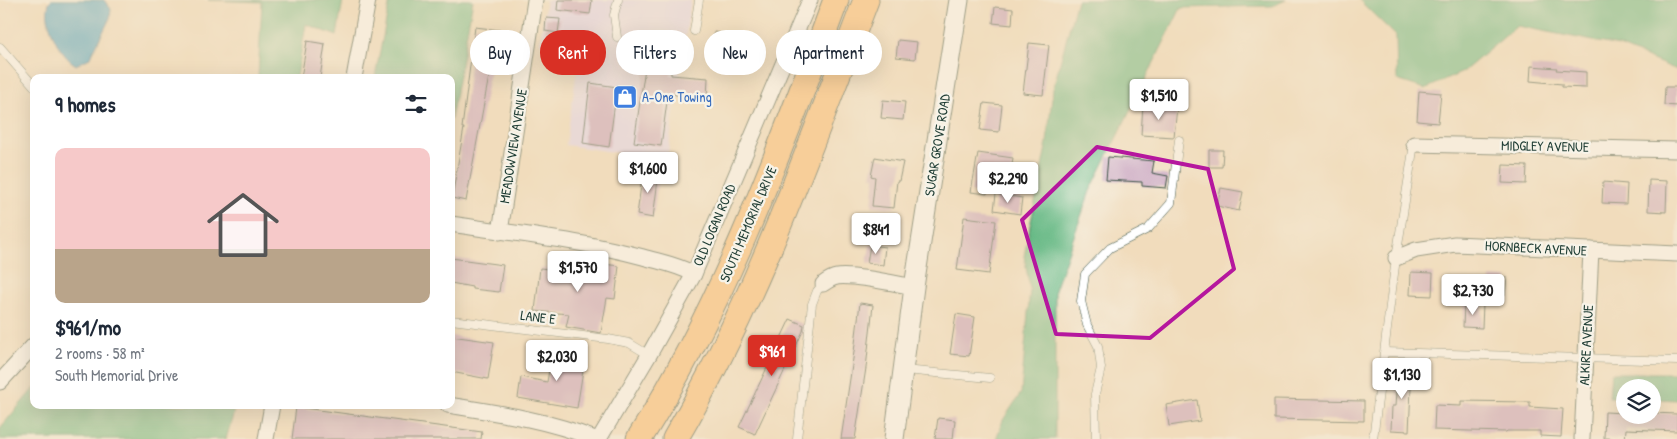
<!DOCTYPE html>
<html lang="en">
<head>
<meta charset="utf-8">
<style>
  body { margin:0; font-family:"Patrick Hand",sans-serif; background:#f6f6f7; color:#1f2937; height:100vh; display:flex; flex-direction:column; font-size:19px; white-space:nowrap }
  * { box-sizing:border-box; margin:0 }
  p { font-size:16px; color:#747a83 }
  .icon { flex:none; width:28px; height:28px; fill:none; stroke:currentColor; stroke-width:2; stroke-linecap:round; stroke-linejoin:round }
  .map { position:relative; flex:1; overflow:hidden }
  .drawer { position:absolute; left:30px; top:74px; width:425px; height:335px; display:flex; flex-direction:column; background:#fff; border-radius:10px; box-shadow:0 5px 20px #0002 }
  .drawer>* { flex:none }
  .banner { position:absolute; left:470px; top:30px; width:475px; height:45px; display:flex; gap:10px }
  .fabs { position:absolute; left:1616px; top:379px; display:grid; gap:10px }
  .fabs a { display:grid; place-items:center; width:45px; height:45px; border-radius:50%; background:#fff; box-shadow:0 5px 20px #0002; font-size:25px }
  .price { position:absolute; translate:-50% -42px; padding:0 11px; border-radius:5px; background:#fff; color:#222; font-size:16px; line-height:32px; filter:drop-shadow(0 1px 2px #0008) }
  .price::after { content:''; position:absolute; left:50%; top:30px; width:15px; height:11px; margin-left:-8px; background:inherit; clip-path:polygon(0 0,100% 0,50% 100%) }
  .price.on { background:#d93025; color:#fff }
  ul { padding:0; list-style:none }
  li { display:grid; align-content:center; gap:10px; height:265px; padding:0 25px }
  li span { display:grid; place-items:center; height:155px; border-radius:10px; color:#555 }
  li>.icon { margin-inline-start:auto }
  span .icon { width:90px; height:90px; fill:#fffc; stroke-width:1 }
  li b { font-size:21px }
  h2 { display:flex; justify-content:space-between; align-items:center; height:60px; padding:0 25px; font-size:21px }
  .chip { padding:0 18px; border-radius:22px; background:#fff; box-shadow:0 5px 20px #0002; font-size:18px; line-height:45px }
  .chip.on { background:#d93025; color:#fff }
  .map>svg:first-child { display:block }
  .built { fill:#e0d4f4 }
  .forest { fill:#68ba86; stroke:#447c5d }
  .water { fill:#4ba5c9; stroke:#35717e }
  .building { fill:#c59dbe }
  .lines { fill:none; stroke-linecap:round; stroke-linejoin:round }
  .service-casing { stroke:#3e5548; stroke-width:9 }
  .minor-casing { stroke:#3e5548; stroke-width:17 }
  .tertiary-casing { stroke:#3e5548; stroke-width:21 }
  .trunk-casing { stroke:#3e5548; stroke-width:27 }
  .service { stroke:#fff; stroke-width:8 }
  .minor { stroke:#fff; stroke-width:15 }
  .tertiary { stroke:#fff; stroke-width:19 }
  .trunk { stroke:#febc70; stroke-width:25 }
  .marked { fill:none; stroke:#b5179e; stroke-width:4; stroke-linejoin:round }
  .labels { text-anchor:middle; stroke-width:4.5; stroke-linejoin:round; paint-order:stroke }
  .shop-label { font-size:14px; fill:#366cbe; stroke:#f7f3e8; text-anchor:start }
  .street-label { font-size:14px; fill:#1f3d34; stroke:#f7f3e8 }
</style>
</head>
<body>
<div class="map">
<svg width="1677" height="439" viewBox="0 0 1677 439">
  <rect width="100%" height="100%" fill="#f7f3e8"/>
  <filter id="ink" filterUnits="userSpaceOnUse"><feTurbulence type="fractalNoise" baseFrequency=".02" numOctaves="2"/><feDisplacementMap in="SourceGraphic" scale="10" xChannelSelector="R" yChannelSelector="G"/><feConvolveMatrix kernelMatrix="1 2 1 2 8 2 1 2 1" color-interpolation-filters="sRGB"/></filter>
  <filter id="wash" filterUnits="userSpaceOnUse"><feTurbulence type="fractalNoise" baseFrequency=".0096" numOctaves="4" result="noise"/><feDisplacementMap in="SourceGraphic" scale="20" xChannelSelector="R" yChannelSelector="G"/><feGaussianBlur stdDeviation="1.12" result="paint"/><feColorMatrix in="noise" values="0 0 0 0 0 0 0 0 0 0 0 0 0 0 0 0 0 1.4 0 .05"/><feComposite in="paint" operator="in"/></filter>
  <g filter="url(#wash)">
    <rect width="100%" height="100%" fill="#f1dcbc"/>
    <polygon class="built" points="546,0 691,0 667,160 566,145 580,49 540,43"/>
    <g class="forest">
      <polygon points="208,0 343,0 337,36 306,24 297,77 258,78 262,2"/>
      <polygon points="390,0 473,0 451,119 451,78 375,77"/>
      <polygon points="1077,0 1286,0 1272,6 1181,8 1090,191 1055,290 1055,439 996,439 1003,420 1021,393 1030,289 1024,256 1047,142 1053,89"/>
      <polygon points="1359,0 1677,0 1677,70 1619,46 1517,26 1463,72 1425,89 1397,80 1396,36"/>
      <polygon points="1611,373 1677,373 1677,400 1653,399 1652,388 1625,388 1625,398 1609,398"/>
      <polygon points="34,388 34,405 209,405 234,412 226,439 0,439 0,428"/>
    </g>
    <path class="water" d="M51,0H104L111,9L110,18L90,58L76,65C61,56 51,35 48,18C47,13 48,7 49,2Z"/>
    <g id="blocks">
      <g class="building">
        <polygon points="558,0 592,0 590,14 557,10"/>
        <polygon points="995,7 1013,9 1012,25 993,23"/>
        <polygon points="546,18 560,19 558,33 545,31"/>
        <polygon points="475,27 500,30 495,66 491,65 466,201 452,198 464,128 462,128"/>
        <polygon points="714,32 732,34 730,52 712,51"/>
        <polygon points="898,40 917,42 915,59 896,57"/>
        <polygon points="307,41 325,44 320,78 301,78"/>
        <polygon points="1029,43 1049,45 1043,95 1023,93"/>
        <polygon points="1531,66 1557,68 1556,70 1586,72 1586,88 1562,87 1562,84 1530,81"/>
        <polygon points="645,68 671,72 671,75 708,78 707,98 668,94 661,146 634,142"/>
        <polygon points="590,83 617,87 609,147 583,143"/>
        <polygon points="1665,87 1677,87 1677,106 1664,105"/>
        <polygon points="1419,91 1441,93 1438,123 1417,121"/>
        <polygon points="883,100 905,102 903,120 881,118"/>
        <polygon points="984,103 1002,105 999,132 980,130"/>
        <polygon points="1143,105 1177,107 1174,137 1141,135"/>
        <polygon points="1209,150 1223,150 1222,167 1209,167"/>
        <polygon points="978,153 1013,158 1011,172 991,170 987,194 971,192"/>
        <polygon points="875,157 903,162 899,181 897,181 894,208 872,206 875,177 871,176"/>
        <polygon points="1108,157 1154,161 1152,173 1168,176 1166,188 1142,186 1142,182 1106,180"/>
        <polygon points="1503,165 1527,166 1526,184 1502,183"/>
        <polygon points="643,170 659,172 653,218 637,215"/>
        <polygon points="1649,180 1667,181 1666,212 1648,211"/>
        <polygon points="1603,182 1627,184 1626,204 1602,203"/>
        <polygon points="1221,188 1243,192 1239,211 1217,206"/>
        <polygon points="996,194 1022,198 1020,214 994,210"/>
        <polygon points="964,217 996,221 989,274 957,270"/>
        <polygon points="870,245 885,247 883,265 867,263"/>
        <polygon points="451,258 503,265 499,292 472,289 472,287 451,283"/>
        <polygon points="574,260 619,266 615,299 607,298 601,333 566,327 569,314 535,311 540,268 573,272"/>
        <polygon points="1411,272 1433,273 1432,296 1410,295"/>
        <polygon points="1490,277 1507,278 1505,295 1489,294"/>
        <polygon points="860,303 873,305 866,368 855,439 841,439 854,352"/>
        <polygon points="1464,303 1483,304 1482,328 1463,327"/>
        <polygon points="956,314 975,317 969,356 950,354"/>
        <polygon points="790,319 804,325 803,331 755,434 739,427"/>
        <polygon points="451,336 494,342 488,379 451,372"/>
        <polygon points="552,352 585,358 577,408 518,398 521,377 547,382"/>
        <polygon points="1398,366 1412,367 1409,431 1391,430 1392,406 1395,406"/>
        <polygon points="1274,399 1364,401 1364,421 1274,419"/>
        <polygon points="1197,400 1200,421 1169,426 1166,405"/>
        <polygon points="1461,401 1530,402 1530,407 1563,409 1561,437 1540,436 1540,431 1507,431 1506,432 1434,430 1435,405 1461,406"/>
        <polygon points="296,407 482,432 481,439 292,439"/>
        <polygon points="1605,412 1625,413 1625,415 1652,415 1652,413 1677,414 1677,431 1626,429 1625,439 1604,438"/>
        <polygon points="938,418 955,420 953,439 935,439"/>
      </g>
    </g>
  </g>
  <g filter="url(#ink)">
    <use href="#blocks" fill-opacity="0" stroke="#3e5548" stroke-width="1"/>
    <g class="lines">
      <defs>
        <g id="service">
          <polyline points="694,31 699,0"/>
          <polyline points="617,37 614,15 618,0"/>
          <polyline points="0,47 34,86"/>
          <polyline points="451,320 608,339 629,343 649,355"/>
          <polyline points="1385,352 1677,361"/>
          <polyline points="904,370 990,378"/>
          <polyline points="797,439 812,304 817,291 823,284"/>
          <polyline points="1096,439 1095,394 1101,368 1098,346 1087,325 1081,301 1085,274 1110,248 1148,229 1171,203 1179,140"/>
          <polyline points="1373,439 1396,258 1414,144"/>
        </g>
        <g id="minor">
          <polyline points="354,78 368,0"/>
          <polyline points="1414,144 1677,150"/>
          <path d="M451,224C515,234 581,240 643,257C660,262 678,265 694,274"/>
          <polyline points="500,232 535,0"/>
          <polyline points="1396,258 1416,250 1455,244 1677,254"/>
          <path d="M823,284C827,281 831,278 837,277C851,274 897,284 914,287"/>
          <polyline points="0,382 34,345"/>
          <path d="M448,405C498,413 548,420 595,439"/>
          <polyline points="266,439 272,405"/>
          <polyline points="599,439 649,355 694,274 810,0"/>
          <polyline points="1582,439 1591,250"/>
        </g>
        <polyline id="tertiary" points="894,439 914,287 959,0"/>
        <g id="trunk">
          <path d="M639,439C725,302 780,150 836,0"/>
          <path d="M675,439C756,301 809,149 866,0"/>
        </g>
      </defs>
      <use href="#service" class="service-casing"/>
      <use href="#minor" class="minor-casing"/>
      <use href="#tertiary" class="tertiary-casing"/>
      <use href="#trunk" class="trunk-casing"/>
      <use href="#service" class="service"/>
      <use href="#minor" class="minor"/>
      <use href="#tertiary" class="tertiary"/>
      <use href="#trunk" class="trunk"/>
    </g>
  </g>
  <path d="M0 0H1677V439H0ZM1097,147L1208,169L1234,269L1150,338L1056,334L1022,220Z" fill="#f1dcbc" fill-opacity=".55" fill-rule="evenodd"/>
  <path class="marked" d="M1097,147L1208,169L1234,269L1150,338L1056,334L1022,220Z"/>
  <defs>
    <symbol id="shop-square" viewBox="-11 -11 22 22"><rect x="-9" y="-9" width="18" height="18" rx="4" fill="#3f7fe0" stroke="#f7f3e8"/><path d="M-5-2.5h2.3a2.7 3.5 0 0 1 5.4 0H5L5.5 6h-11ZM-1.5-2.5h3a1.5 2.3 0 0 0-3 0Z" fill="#fff"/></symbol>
  </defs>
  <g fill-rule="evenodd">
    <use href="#shop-square" x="611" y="83" width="28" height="28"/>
  </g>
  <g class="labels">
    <g class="shop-label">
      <text x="642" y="102">A-One Towing</text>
    </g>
    <g class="street-label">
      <text transform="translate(937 145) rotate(-81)" y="5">SUGAR GROVE ROAD</text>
      <text transform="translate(513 146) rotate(-81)" y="5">MEADOWVIEW AVENUE</text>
      <text transform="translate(1545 146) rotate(1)" y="5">MIDGLEY AVENUE</text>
      <text transform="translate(748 224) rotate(-67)" y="5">SOUTH MEMORIAL DRIVE</text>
      <text transform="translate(714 225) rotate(-67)" y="5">OLD LOGAN ROAD</text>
      <text transform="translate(1536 248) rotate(3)" y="5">HORNBECK AVENUE</text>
      <text transform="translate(538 317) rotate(7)" y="5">LANE E</text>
      <text transform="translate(1586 345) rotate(-87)" y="5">ALKIRE AVENUE</text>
    </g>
  </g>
</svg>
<div class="fabs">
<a><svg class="icon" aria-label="layers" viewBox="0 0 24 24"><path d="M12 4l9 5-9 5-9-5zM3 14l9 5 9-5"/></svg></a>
</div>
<b class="price" style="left:1159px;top:121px">$1,510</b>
<b class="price" style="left:648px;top:194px">$1,600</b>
<b class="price" style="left:1008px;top:204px">$2,290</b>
<b class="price" style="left:876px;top:255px">$841</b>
<b class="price" style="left:578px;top:293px">$1,570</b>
<b class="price" style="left:1473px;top:316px">$2,730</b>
<b class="price on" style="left:772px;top:377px">$961</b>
<b class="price" style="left:557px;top:382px">$2,030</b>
<b class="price" style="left:1402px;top:400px">$1,130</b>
<div class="banner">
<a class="chip">Buy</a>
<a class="chip on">Rent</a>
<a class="chip">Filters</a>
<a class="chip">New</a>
<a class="chip">Apartment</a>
</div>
<section class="drawer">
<h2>9 homes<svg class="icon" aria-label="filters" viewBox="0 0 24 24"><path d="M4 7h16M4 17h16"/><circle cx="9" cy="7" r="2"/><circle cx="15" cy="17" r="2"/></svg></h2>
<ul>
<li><span style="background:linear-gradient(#f6c9c9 65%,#b9a48a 0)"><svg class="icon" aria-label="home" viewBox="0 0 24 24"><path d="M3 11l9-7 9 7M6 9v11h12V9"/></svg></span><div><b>$961/mo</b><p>2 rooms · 58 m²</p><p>South Memorial Drive</p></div></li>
</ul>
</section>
</div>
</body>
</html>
